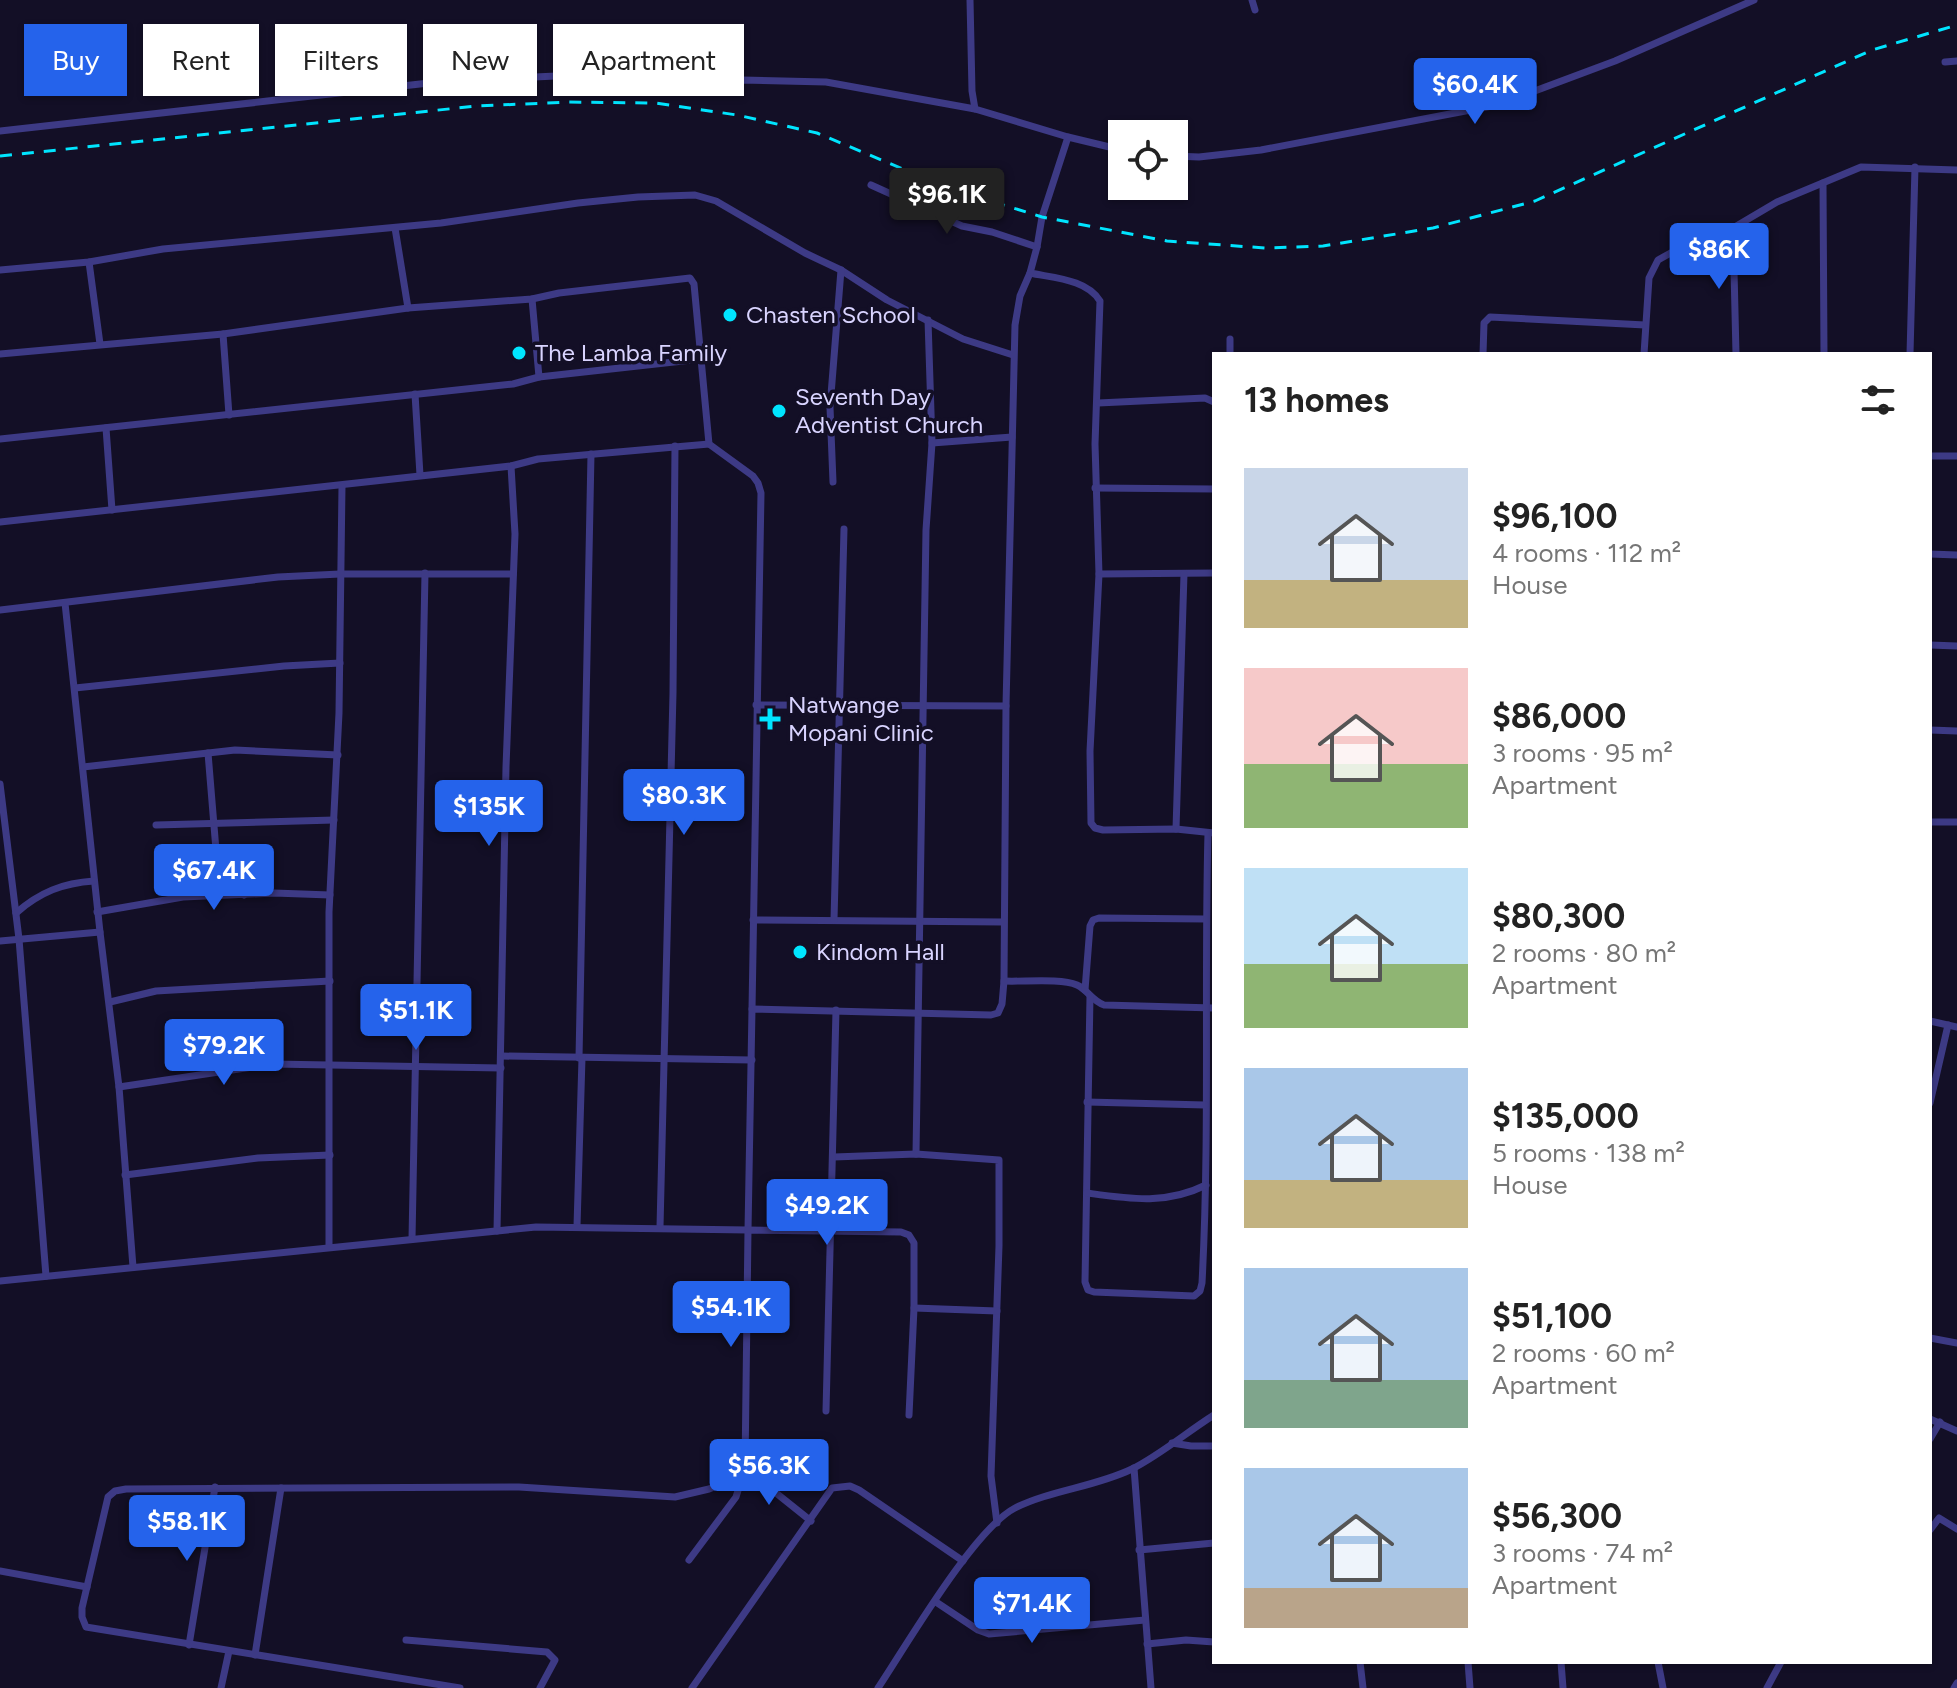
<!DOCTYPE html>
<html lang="en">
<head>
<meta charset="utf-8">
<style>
  body { margin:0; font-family:Figtree,sans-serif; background:#f2f2f2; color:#222; height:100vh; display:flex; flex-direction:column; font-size:30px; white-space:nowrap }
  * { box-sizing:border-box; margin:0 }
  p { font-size:26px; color:#767676 }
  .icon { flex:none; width:44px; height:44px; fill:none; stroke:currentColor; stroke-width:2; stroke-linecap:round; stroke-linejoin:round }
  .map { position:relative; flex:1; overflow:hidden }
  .side { position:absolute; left:1212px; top:352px; width:720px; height:1312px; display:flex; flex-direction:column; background:#fff; border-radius:0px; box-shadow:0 2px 6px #0004 }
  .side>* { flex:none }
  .top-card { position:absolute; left:24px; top:24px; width:760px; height:72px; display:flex; gap:16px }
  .controls { position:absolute; left:1108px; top:120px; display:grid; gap:16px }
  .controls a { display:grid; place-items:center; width:80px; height:80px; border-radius:0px; background:#fff; box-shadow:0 2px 6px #0004; font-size:40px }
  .price { position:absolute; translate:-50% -68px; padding:0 18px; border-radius:8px; background:#2563eb; color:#fff; font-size:26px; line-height:52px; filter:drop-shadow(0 2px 4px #0008) }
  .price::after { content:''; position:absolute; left:50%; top:48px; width:24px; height:18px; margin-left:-12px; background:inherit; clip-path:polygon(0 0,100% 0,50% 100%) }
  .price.active { background:#222; color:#fff }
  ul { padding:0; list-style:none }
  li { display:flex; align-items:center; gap:24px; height:200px; padding:0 32px }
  li span { display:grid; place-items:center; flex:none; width:224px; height:160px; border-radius:0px; color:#555 }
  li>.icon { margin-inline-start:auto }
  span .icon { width:96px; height:96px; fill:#fffc; stroke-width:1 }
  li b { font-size:34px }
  h2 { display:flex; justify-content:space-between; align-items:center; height:96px; padding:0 32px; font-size:34px }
  .chip { padding:0 28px; border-radius:0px; background:#fff; box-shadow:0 2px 6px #0004; font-size:28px; line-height:72px }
  .chip.active { background:#2563eb; color:#fff }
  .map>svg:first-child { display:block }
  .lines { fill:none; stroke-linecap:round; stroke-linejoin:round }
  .minor { stroke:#3d3a85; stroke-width:7 }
  .rail { stroke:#00e5ff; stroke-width:3; stroke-dasharray:12 10; stroke-linecap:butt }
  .poi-dot { fill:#00e5ff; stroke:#130f26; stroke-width:3 }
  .labels { text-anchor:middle; stroke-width:7; stroke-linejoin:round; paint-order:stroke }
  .poi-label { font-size:24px; fill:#d9d4ff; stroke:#130f26; text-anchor:start }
</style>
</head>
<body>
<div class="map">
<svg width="1957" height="1688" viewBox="0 0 1957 1688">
  <rect width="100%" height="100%" fill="#130f26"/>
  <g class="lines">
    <g class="minor">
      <polyline points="970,0 972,91 975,109 1068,137 1122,150"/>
      <polyline points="1252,0 1255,10"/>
      <polyline points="1945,62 1957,61"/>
      <polyline points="0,131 447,81 620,73 665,86 742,80 826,82 975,109"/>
      <polyline points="1174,156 1199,157 1261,150 1497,105 1615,61 1754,0"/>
      <polyline points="1823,183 1824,354"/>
      <polyline points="871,185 962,226 992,232 1037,247"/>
      <polyline points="395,228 408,308"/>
      <polyline points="1733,228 1736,354"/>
      <polyline points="89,262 100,344"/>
      <polyline points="0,270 89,262 163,249 441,223 578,203 638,197 695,195 716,201 805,253 841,270 887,300 963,339 1013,355"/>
      <path d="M1030,273C1053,278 1087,279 1100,301L1095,444L1099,574L1090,751L1091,823L1095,828L1103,830L1176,829L1214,833"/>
      <polyline points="532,299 539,377"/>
      <polyline points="223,334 229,415"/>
      <polyline points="0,354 223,334 408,308 532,299 559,293 690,278 694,284 709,444 753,476 758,483 761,493 752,1009"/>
      <polyline points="1230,354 1230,339"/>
      <polyline points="1483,354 1484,323 1490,317 1645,325"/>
      <polyline points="1644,354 1649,278 1658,260 1676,250 1733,228 1777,202 1861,167 1957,170"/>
      <polyline points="1910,354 1915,167"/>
      <polyline points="415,394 420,475"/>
      <polyline points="1098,403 1205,398 1214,402"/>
      <polyline points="106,428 112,510"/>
      <polyline points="0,439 513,384 539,377 701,359"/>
      <polyline points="932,443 1012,437"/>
      <polyline points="1930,456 1957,456"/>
      <polyline points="833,482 830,407 841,270"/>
      <polyline points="1095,488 1214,489"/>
      <polyline points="0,522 511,466 538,459 709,444"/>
      <polyline points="1930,554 1957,555"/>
      <polyline points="1099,574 1214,573"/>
      <polyline points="65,603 100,932 119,1087 133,1267"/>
      <polyline points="0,610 278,577 340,574 513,574"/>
      <polyline points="1930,645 1957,646"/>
      <polyline points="75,688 284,666 340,663"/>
      <polyline points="756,705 1006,706"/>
      <polyline points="1930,730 1957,731"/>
      <polyline points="208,753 216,850 221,868 244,895"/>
      <polyline points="83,767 235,750 338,755"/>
      <polyline points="0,784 19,939 46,1276"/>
      <polyline points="1930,822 1957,822"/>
      <polyline points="156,825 334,820"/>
      <polyline points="1176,829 1184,574"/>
      <polyline points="97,912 183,897 274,893 330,895"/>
      <path d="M16,913C40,892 63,883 94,881"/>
      <polyline points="753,920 1003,922"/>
      <polyline points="834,920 844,529"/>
      <polyline points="0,941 100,932"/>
      <path d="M1004,981C1023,982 1061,978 1077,985C1088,990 1092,1001 1104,1005L1214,1008"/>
      <polyline points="1085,990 1090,926 1093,920 1099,918 1206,919"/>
      <path d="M1090,996L1085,1282L1088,1290L1094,1292L1194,1296L1200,1291L1202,1283C1210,1133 1204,983 1208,833"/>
      <polyline points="110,1002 156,991 330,981"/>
      <polyline points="1930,1021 1957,1027"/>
      <polyline points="502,1056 752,1060"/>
      <polyline points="579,1058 591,454"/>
      <polyline points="119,1087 273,1064 501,1068"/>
      <polyline points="1087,1102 1205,1105"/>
      <polyline points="1930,1103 1948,1025"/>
      <polyline points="916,1154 926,530 932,443 928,320"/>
      <polyline points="834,1157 916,1154 999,1160 999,1246 991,1476 997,1523"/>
      <polyline points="125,1175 258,1158 330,1155"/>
      <path d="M1087,1193C1130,1199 1166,1205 1206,1185"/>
      <polyline points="577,1226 582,1058"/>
      <polyline points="660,1227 673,693 675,446"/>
      <polyline points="497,1231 506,767 515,534 511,466"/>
      <polyline points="412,1239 425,573"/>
      <polyline points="329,1246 329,912 339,713 342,486"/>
      <polyline points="0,1281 536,1227 748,1230 752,1009 991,1015 998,1013 1002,1004 1004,981 1006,706 1015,325 1020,296 1030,273 1037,247 1042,217 1068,137"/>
      <polyline points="914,1308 997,1311"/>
      <polyline points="1930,1338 1957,1343"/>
      <polyline points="826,1411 836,1010"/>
      <polyline points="1930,1419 1957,1431"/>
      <polyline points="1930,1439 1940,1422"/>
      <polyline points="1172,1443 1191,1446 1214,1446"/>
      <polyline points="745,1468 811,1521"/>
      <polyline points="1134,1468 1151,1688"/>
      <polyline points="1930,1530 1939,1518 1957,1529"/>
      <polyline points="1139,1550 1214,1543"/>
      <polyline points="689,1560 736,1497 745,1468 748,1230 901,1232 909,1235 914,1243 914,1308 909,1415"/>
      <polyline points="0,1571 87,1587"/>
      <polyline points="936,1602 978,1630 989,1634 1145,1620"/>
      <polyline points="406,1640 547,1652 555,1660 540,1688"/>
      <polyline points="1147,1644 1186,1640 1214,1642"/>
      <polyline points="189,1645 215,1487"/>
      <polyline points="255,1655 281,1488"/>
      <polyline points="1360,1662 1363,1688"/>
      <polyline points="1468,1662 1470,1688"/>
      <polyline points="1561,1662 1563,1688"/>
      <polyline points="1658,1662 1663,1688"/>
      <polyline points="221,1688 229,1651"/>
      <polyline points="460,1688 86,1627 82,1617 82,1608 108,1497 115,1491 126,1489 519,1487 675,1497 709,1489 726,1482 745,1468"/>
      <polyline points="692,1688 832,1488 850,1486 859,1490 963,1561"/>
      <path d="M878,1688C906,1646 974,1529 1015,1508C1051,1490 1095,1487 1132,1469C1160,1455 1187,1432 1214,1415"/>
      <polyline points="1767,1688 1781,1662"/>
      <polyline points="1954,1688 1957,1683"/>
    </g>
    <polyline class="rail" points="0,156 477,106 569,102 655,103 737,115 817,133 946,187 1042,217 1167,241 1265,248 1323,246 1433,228 1535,201 1872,50 1957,25"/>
  </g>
  <g class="poi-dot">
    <circle cx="730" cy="315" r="8"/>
    <circle cx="519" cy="353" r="8"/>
    <circle cx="779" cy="411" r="8"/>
    <path d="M766 707h8v8h8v8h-8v8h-8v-8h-8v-8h8z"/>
    <circle cx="800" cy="952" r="8"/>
  </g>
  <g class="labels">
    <g class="poi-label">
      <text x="746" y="323">Chasten School</text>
      <text x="535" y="361">The Lamba Family</text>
      <text x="795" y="405">Seventh Day<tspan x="795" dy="28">Adventist Church</tspan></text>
      <text x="788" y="713">Natwange<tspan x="788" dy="28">Mopani Clinic</tspan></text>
      <text x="816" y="960">Kindom Hall</text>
    </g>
  </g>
</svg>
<div class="controls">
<a><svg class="icon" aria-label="locate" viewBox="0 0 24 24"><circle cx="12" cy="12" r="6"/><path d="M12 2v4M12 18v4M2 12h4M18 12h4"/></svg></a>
</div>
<b class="price" style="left:1475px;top:126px">$60.4K</b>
<b class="price active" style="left:947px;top:236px">$96.1K</b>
<b class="price" style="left:1719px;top:291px">$86K</b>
<b class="price" style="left:684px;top:837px">$80.3K</b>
<b class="price" style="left:489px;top:848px">$135K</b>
<b class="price" style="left:214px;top:912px">$67.4K</b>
<b class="price" style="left:416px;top:1052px">$51.1K</b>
<b class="price" style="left:224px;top:1087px">$79.2K</b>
<b class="price" style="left:827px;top:1247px">$49.2K</b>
<b class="price" style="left:731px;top:1349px">$54.1K</b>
<b class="price" style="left:769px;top:1507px">$56.3K</b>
<b class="price" style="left:187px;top:1563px">$58.1K</b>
<b class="price" style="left:1032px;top:1645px">$71.4K</b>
<div class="top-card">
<a class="chip active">Buy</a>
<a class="chip">Rent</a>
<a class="chip">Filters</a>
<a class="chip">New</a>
<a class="chip">Apartment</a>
</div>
<section class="side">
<h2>13 homes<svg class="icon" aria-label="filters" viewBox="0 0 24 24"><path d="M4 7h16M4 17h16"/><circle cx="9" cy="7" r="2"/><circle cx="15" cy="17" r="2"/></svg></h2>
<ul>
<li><span style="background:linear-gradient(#c9d6e8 70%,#c2b280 0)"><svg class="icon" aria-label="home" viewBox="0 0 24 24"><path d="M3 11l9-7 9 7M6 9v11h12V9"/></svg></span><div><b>$96,100</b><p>4 rooms · 112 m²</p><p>House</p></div></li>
<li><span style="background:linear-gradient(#f6c9c9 60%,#8fb573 0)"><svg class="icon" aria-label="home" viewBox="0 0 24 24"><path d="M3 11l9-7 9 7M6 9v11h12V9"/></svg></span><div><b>$86,000</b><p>3 rooms · 95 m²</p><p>Apartment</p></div></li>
<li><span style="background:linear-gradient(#bfe0f5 60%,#8fb573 0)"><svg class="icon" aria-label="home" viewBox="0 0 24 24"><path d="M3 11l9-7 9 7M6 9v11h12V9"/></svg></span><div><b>$80,300</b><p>2 rooms · 80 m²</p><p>Apartment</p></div></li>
<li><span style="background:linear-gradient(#a9c7e8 70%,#c2b280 0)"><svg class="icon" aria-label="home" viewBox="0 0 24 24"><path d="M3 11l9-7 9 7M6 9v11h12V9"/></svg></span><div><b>$135,000</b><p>5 rooms · 138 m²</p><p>House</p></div></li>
<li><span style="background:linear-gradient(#a9c7e8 70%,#7fa58c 0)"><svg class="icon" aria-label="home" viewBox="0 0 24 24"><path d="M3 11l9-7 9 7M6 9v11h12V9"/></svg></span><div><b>$51,100</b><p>2 rooms · 60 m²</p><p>Apartment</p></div></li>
<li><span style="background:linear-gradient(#a9c7e8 75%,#b9a48a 0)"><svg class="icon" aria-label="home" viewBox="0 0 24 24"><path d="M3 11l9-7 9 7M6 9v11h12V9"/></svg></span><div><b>$56,300</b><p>3 rooms · 74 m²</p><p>Apartment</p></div></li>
</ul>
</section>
</div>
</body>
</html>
